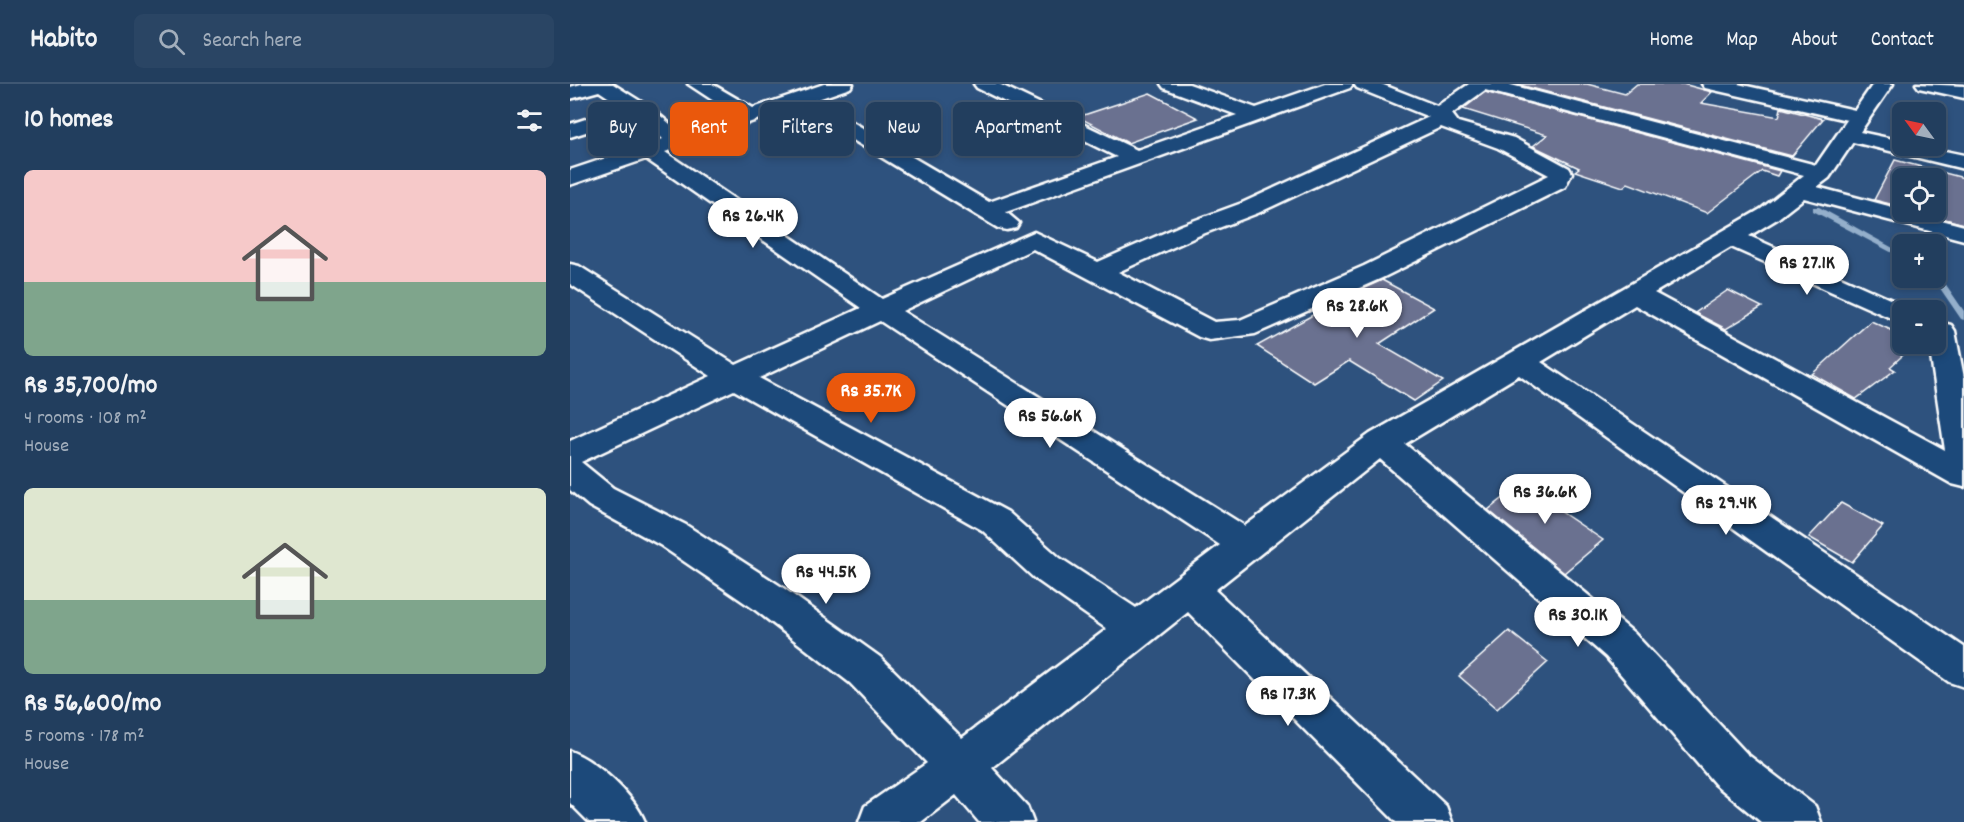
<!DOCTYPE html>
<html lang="en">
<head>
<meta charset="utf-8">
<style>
  body { margin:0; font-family:Dekko,sans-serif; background:#2a4564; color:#f1f3f6; height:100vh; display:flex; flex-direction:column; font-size:22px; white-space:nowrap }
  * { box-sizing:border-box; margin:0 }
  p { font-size:20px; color:#a2aebc }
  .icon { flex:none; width:33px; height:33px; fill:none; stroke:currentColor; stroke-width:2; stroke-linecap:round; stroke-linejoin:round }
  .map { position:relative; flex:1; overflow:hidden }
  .details { display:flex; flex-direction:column; background:#223e5e; width:570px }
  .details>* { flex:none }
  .hud { position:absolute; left:18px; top:18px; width:570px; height:54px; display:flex; gap:12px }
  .needle { width:39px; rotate:303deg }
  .buttons { position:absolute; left:1322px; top:18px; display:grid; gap:12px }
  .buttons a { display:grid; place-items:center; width:54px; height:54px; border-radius:9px; background:#223e5e; box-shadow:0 3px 9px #0003,0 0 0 2px #3f5773; font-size:30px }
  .price { position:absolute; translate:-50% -51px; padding:0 14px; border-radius:21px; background:#fff; color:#222; font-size:20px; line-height:39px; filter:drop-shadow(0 2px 3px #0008) }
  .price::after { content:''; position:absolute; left:50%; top:36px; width:18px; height:14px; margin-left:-9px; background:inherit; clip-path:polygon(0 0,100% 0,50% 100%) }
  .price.current { background:#ea580c; color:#fff }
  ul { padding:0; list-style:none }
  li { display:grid; align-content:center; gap:12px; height:318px; padding:0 24px }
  li span { display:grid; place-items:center; height:186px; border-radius:9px; color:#555 }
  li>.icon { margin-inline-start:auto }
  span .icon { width:108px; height:108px; fill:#fffc; stroke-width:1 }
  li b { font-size:26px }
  h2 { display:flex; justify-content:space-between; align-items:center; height:72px; padding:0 24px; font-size:26px }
  .tag { padding:0 21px; border-radius:9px; background:#223e5e; box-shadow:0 3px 9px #0003,0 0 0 2px #3f5773; font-size:21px; line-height:54px }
  .tag.current { background:#ea580c; color:#fff }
  header { display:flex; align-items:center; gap:36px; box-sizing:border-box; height:84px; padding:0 30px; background:#223e5e; border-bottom:2px solid #3f5773 }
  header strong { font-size:28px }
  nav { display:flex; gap:33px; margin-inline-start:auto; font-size:21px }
  .search { width:420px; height:54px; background:#2a4564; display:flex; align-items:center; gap:15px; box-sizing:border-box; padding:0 21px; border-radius:9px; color:#a2aebc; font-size:22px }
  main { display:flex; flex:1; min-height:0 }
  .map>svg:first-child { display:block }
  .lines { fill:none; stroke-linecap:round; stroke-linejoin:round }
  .stream { fill:#94afcb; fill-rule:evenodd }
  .building { fill:#6b7190; stroke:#fff; stroke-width:1.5 }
  .minor-casing { stroke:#fff; stroke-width:5 }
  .minor { fill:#1f4a7a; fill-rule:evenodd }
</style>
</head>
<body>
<header>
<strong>Habito</strong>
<div class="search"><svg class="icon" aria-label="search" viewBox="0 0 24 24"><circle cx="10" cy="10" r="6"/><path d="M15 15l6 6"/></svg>Search here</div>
<nav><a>Home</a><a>Map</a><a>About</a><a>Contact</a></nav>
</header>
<main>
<section class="details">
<h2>10 homes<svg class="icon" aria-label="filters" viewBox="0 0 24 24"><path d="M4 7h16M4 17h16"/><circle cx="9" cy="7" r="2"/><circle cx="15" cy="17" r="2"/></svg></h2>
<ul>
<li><span style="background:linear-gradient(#f6c9c9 60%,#7fa58c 0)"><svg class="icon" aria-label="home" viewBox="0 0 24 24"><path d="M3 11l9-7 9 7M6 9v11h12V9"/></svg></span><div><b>Rs 35,700/mo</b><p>4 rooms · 108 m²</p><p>House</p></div></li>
<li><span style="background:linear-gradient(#dfe7d0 60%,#7fa58c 0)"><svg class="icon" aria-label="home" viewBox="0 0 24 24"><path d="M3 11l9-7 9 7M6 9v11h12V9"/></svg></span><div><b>Rs 56,600/mo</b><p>5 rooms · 178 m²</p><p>House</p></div></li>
</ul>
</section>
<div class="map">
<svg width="1394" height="738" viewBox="0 0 1394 738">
  <rect width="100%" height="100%" fill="#2e527e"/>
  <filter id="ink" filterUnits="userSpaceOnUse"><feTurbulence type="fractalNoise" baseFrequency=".0167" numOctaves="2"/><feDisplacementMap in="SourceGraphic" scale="12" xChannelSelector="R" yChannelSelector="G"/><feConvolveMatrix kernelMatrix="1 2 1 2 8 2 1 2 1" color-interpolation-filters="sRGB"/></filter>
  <g filter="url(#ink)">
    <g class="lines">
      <g class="stream">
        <polygon points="1243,123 1249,123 1332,169 1332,174 1243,127"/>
        <polygon points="1365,188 1368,189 1394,227 1394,236 1391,235 1363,194 1365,194"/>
      </g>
    </g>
    <g class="building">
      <polygon points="946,0 1017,0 1055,10 1067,0 1113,0 1142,8 1131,19 1209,33 1211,24 1253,35 1222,72"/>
      <polygon points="915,8 1210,87 1207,92 1192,87 1137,129 1058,99 1053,103 1005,87 1009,84 963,62 977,51 893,25"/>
      <polygon points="580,9 628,34 558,59 508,33"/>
      <polygon points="1325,76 1394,94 1394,140 1348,128 1365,128 1365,94 1332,94 1332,123 1304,116"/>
      <polygon points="812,196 864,224 809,260 873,297 844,317 779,277 744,299 687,262 777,212"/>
      <polygon points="1158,206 1192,223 1156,245 1125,229"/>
      <polygon points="1301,237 1332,251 1332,260 1345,260 1320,283 1325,286 1286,315 1242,290"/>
      <polygon points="958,395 992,417 984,423 1033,456 994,489 918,426"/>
      <polygon points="1271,419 1313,442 1282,478 1239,453"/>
      <polygon points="939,547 978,578 927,625 889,592"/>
    </g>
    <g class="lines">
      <defs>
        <g id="minor">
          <path d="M12,0H43L81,24L111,49L165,31L118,0H142L183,24L254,0H283L280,4L245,16L419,118L547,73L407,4L404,0H429L567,66L667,31L594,4L591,0H619L686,24L755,0H783L780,4L436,128L449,139L446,144L437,146L428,144L227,22L95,68L312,215L464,148L528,178L612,141L672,119L859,33L787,4L784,0H811L867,22L899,0H937L1246,81L1277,36L1135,4L1132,0H1168L1285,26L1303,0H1323L1290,48L1332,57V62H1351L1394,71V85L1283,58L1259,94L1247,103L1394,142V156L1234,114L1207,135L1179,152L1342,225L1332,226V239L1161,163L1084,209L1375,366L1359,260H1365V237L1381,241L1385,247L1394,294V403L1382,400L1065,221L971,278L1394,563V603L1379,598L949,291L835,360L1064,549L1177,670L1245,722L1251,738H1191L1145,700L1036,573L810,375L645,506L876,722L882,738H826L618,528L422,684L457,722L463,738H409L386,711L351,738H289L295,722L357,679L280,599L184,525L90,461L19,422L0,406V357L141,292L0,200V180L9,182L166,281L291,224L76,75L0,101V86L93,55L67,32L0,53V40L53,23L29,7L0,15V3ZM915,6L1234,91L1191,125L800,350L675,442L332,227L463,165L629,253L639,256L685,250L812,194L995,103L1002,89L999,84L944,54L888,38L882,30ZM871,43L928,64L979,91L794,182L670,236L644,238L548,188L630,151L688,129ZM310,237L650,461L566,524L490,474L438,428L189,294ZM164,306L412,446L464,494L537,545L392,654L310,573L212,503L116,441L43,404L11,378Z"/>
          <polygon points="1346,0 1394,2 1394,14 1349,4"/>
          <path d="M0,667C27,677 64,711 75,738H19L0,719Z"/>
        </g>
      </defs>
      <use href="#minor" class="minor-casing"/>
      <use href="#minor" class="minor"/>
    </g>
  </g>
</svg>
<div class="buttons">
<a><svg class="needle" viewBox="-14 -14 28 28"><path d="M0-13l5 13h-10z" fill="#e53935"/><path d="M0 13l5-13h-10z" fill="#a2aebc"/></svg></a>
<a><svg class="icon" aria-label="locate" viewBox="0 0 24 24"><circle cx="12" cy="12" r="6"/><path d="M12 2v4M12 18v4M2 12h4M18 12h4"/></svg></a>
<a>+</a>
<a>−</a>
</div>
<b class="price" style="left:183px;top:165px">Rs 26.4K</b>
<b class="price" style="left:1237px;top:212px">Rs 27.1K</b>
<b class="price" style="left:787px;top:255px">Rs 28.6K</b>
<b class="price current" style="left:301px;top:340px">Rs 35.7K</b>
<b class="price" style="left:480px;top:365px">Rs 56.6K</b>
<b class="price" style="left:975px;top:441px">Rs 36.6K</b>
<b class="price" style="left:1156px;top:452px">Rs 29.4K</b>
<b class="price" style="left:256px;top:521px">Rs 44.5K</b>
<b class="price" style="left:1008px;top:564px">Rs 30.1K</b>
<b class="price" style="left:718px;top:643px">Rs 17.3K</b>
<div class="hud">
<a class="tag">Buy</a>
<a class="tag current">Rent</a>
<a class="tag">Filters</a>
<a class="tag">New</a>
<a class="tag">Apartment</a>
</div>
</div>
</main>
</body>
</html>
